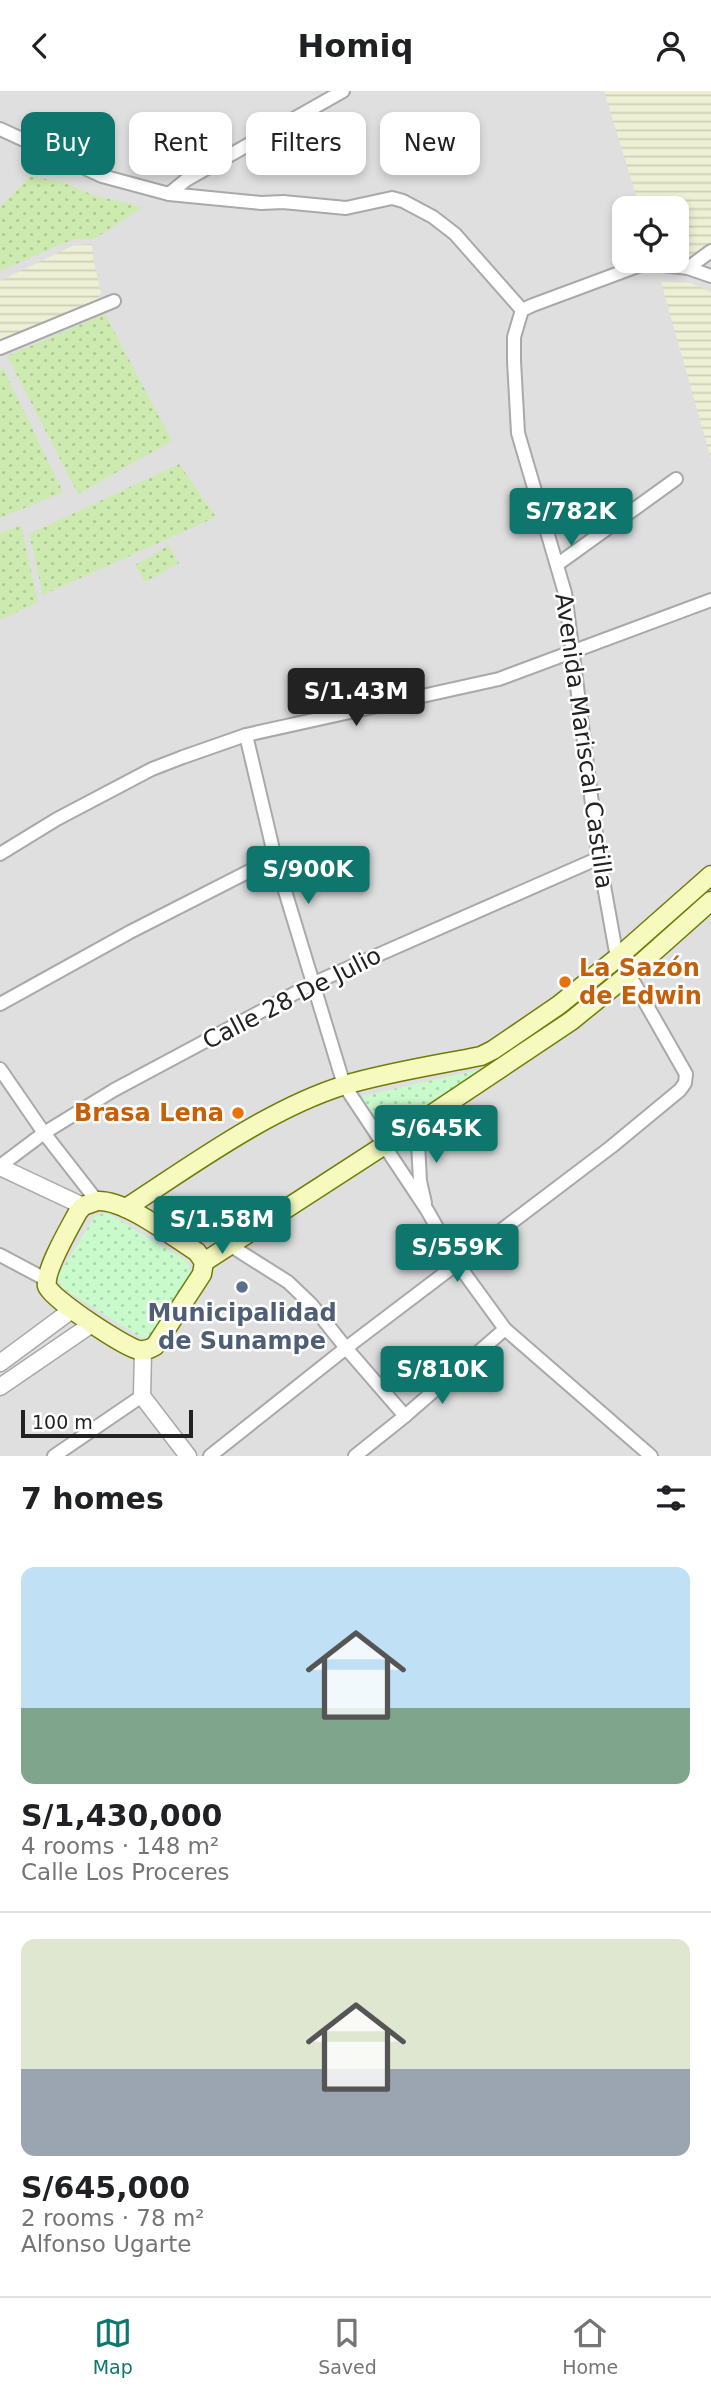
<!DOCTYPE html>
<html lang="en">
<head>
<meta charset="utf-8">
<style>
  body { margin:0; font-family:"DejaVu Sans",sans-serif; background:#f6f6f6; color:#202124; height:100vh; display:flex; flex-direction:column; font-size:26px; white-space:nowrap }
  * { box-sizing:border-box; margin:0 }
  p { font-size:23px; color:#757577 }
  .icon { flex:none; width:38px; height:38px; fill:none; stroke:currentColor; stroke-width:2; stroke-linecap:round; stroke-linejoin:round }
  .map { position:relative; height:1365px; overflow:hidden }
  .side { display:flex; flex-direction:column; background:#fff; flex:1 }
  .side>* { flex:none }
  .guide { position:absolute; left:21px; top:21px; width:670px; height:63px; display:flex; gap:14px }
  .buttons { position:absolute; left:612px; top:105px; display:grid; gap:14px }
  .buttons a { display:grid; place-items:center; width:77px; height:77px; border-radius:14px; background:#fff; box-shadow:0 4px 10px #0003; font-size:35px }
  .scale { position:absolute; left:21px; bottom:18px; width:172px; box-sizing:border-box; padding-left:7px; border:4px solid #222; border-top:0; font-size:19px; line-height:24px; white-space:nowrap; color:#222; -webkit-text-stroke:5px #fff; paint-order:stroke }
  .price { position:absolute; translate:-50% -60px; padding:0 16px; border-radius:7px; background:#0f766e; color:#fff; font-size:23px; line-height:46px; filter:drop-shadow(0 2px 4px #0008) }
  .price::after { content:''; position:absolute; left:50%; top:42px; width:21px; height:16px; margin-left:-10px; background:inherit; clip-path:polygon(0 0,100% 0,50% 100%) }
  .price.current { background:#222; color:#fff }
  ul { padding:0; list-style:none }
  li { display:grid; align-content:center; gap:14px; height:371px; padding:0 21px }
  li+li { border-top:2px solid #e0e0e0 }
  li span { display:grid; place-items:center; height:217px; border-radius:14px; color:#555 }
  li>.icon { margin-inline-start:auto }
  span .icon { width:126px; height:126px; fill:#fffc; stroke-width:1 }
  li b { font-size:30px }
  h2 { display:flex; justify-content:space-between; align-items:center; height:84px; padding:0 21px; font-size:30px }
  .pill { padding:0 24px; border-radius:14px; background:#fff; box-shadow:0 4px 10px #0003; font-size:24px; line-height:63px }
  .pill.current { background:#0f766e; color:#fff }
  header { display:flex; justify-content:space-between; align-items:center; height:91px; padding:0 21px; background:#fff; font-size:32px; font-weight:700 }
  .tabs { display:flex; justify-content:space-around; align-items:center; height:98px; border-top:2px solid #e0e0e0; background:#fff; font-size:19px; color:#757577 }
  .tabs a { display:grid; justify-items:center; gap:4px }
  .tabs .current { color:#0f766e }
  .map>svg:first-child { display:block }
  .residential { fill:#e0dfdf; fill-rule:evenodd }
  .farmland { fill:url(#farmland-rules) }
  .grass { fill:url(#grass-dots) }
  .park { fill:url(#park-dots) }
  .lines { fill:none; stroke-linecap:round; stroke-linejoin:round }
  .minor-casing { stroke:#a9a9a9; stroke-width:16 }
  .tertiary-casing { stroke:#a9a9a9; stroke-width:19 }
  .secondary-casing { stroke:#707d05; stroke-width:21 }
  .minor { stroke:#fff; stroke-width:12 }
  .tertiary { stroke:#fff; stroke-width:16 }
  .secondary { stroke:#f7fabf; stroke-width:18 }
  .food-dot { fill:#e8710a; stroke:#fff; stroke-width:2.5 }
  .service-dot { fill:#5c6f8a; stroke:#fff; stroke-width:2.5 }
  .labels { text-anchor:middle; stroke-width:5; stroke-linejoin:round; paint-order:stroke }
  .street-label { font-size:24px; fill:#222; stroke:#fff }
  .food-label { font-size:24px; font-weight:bold; fill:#c56008; stroke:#fff; text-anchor:start }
  .service-label { font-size:24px; font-weight:bold; fill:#4e5e75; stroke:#fff }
</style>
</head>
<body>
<header><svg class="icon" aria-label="back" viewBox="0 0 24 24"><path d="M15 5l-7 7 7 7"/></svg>Homiq<svg class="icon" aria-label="person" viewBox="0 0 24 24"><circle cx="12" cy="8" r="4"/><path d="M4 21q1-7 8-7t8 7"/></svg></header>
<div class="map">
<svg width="711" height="1365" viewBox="0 0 711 1365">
  <defs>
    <pattern id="farmland-rules" width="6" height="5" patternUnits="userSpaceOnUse" patternTransform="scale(1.75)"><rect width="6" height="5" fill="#eef0d5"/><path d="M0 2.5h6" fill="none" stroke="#ccceb7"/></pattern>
    <pattern id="grass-dots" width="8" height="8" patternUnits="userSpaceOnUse" patternTransform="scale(1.75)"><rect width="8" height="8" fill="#cdebb0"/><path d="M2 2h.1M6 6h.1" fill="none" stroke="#b0c997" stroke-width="1.8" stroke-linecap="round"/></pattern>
    <pattern id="park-dots" width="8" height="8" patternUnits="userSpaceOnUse" patternTransform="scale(1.75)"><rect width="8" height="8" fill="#c8facc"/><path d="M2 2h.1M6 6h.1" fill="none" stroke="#acd6af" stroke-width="1.8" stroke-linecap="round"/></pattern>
  </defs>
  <rect width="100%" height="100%" fill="#f2efe9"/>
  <path class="residential" d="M0,0H711V1365H0ZM625,117H677V170H625Z"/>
  <g class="farmland">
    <polygon points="604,0 711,0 711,156 683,174 677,170 677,117 640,117"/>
    <polygon points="92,153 93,168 101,202 96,211 0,252 0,190 72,155"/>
    <polygon points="661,191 691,192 711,201 711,368"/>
  </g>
  <g class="grass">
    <polygon points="30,85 63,91 93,104 143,116 94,148 75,148 59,154 0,180 0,116"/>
    <polygon points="105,223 172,350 78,403 7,265"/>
    <polygon points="3,277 63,401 0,427 0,280"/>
    <polygon points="179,373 216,426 43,504 29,443"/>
    <polygon points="21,434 38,511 0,529 0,442"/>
    <polygon points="169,454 179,472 145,491 135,474"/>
  </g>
  <g class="park">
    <polygon points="482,978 385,1042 358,1006"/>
    <polygon points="107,1122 187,1170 191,1182 154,1243 142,1247 62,1197 58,1185 95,1125"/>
  </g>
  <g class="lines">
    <defs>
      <g id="minor">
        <polyline points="0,38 102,85 169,103 261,112 283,111 346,117 392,107 403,110 433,126 455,143 522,219"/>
        <polyline points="169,103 186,89 343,0"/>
        <polyline points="688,177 711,160"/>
        <polyline points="0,257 114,210"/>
        <polyline points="558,473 676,388"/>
        <polyline points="246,644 275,767 344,994 427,1119 457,1172 505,1238 651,1365"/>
        <polyline points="0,763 57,728 152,678 183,666 246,644 499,588 711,509"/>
        <polyline points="0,913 130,841 275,767"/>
        <polyline points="0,978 44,1042 97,1110"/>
        <polyline points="417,1033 420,1090 425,1112"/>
        <polyline points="0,1075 44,1042 114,999 314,892 599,767"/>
        <polyline points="231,1155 288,1191 311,1213 346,1257 405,1325"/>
        <polyline points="0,1164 47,1189"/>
        <polyline points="54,1365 142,1305"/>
        <polyline points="210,1365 346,1257 611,1056 680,999 685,992 686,983 629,883 617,867 599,767 565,502 518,342 514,270 514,246 522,219 533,214 646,172 688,177 711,185"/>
        <polyline points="355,1365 405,1325 505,1238"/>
      </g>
      <g id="tertiary">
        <polyline points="0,1076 83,1115"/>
        <polyline points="143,1259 142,1305 188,1365"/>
        <polyline points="0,1272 73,1218"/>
        <polyline points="0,1296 92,1233"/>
      </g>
      <g id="secondary">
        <path d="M97,1110C125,1108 173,1146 197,1161L204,1171L202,1183L155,1255C150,1258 145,1260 139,1259C126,1257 50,1207 47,1195C44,1180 70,1136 78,1121L83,1115Z"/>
        <path d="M126,1117C192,1074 270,1017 345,994C389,981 436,974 481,965L493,959L559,914L617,867L711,784"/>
        <polyline points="204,1171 417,1033 571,930 629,883 711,810"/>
      </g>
    </defs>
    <use href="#minor" class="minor-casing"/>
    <use href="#tertiary" class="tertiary-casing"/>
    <use href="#secondary" class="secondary-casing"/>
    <use href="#minor" class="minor"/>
    <use href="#tertiary" class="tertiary"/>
    <use href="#secondary" class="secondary"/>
  </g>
  <g class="food-dot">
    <circle cx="565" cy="891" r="7"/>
    <circle cx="238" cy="1022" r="7"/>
  </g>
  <circle class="service-dot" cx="242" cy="1196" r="7"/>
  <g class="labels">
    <g class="street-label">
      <text transform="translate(584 650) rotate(82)" y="8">Avenida Mariscal Castilla</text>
      <text transform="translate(292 907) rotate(-27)" y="8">Calle 28 De Julio</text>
    </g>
    <g class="food-label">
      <text x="579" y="885">La Sazón<tspan x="579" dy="28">de Edwin</tspan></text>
      <text x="224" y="1030" text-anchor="end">Brasa Lena</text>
    </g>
    <g class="service-label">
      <text x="242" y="1230">Municipalidad<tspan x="242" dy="28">de Sunampe</tspan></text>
    </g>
  </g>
</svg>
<div class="buttons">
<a><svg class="icon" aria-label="locate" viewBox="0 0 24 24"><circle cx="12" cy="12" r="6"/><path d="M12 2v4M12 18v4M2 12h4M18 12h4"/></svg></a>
</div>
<div class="scale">100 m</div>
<b class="price" style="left:571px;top:457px">S/782K</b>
<b class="price current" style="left:356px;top:637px">S/1.43M</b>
<b class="price" style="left:308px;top:815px">S/900K</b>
<b class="price" style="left:436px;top:1074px">S/645K</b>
<b class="price" style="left:222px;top:1165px">S/1.58M</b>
<b class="price" style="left:457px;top:1193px">S/559K</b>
<b class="price" style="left:442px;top:1315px">S/810K</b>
<div class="guide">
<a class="pill current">Buy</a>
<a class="pill">Rent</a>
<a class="pill">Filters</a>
<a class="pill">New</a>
</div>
</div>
<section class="side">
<h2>7 homes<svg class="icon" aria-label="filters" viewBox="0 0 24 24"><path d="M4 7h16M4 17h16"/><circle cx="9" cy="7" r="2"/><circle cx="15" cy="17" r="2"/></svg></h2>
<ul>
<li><span style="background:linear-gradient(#bfe0f5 65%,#7fa58c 0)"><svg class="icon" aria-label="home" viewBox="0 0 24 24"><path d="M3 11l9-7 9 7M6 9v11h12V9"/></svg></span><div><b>S/1,430,000</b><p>4 rooms · 148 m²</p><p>Calle Los Proceres</p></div></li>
<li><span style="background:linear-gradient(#dfe7d0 60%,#9aa5b1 0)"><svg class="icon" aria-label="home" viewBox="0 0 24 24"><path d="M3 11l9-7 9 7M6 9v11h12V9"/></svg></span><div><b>S/645,000</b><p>2 rooms · 78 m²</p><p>Alfonso Ugarte</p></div></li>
</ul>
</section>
<nav class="tabs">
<a class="current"><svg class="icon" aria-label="map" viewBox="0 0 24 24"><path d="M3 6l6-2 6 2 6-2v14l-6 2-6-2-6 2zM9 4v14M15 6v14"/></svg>Map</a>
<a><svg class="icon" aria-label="saved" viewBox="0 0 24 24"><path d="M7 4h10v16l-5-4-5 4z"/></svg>Saved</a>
<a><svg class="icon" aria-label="home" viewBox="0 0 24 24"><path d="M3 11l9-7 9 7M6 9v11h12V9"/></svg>Home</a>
</nav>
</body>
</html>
